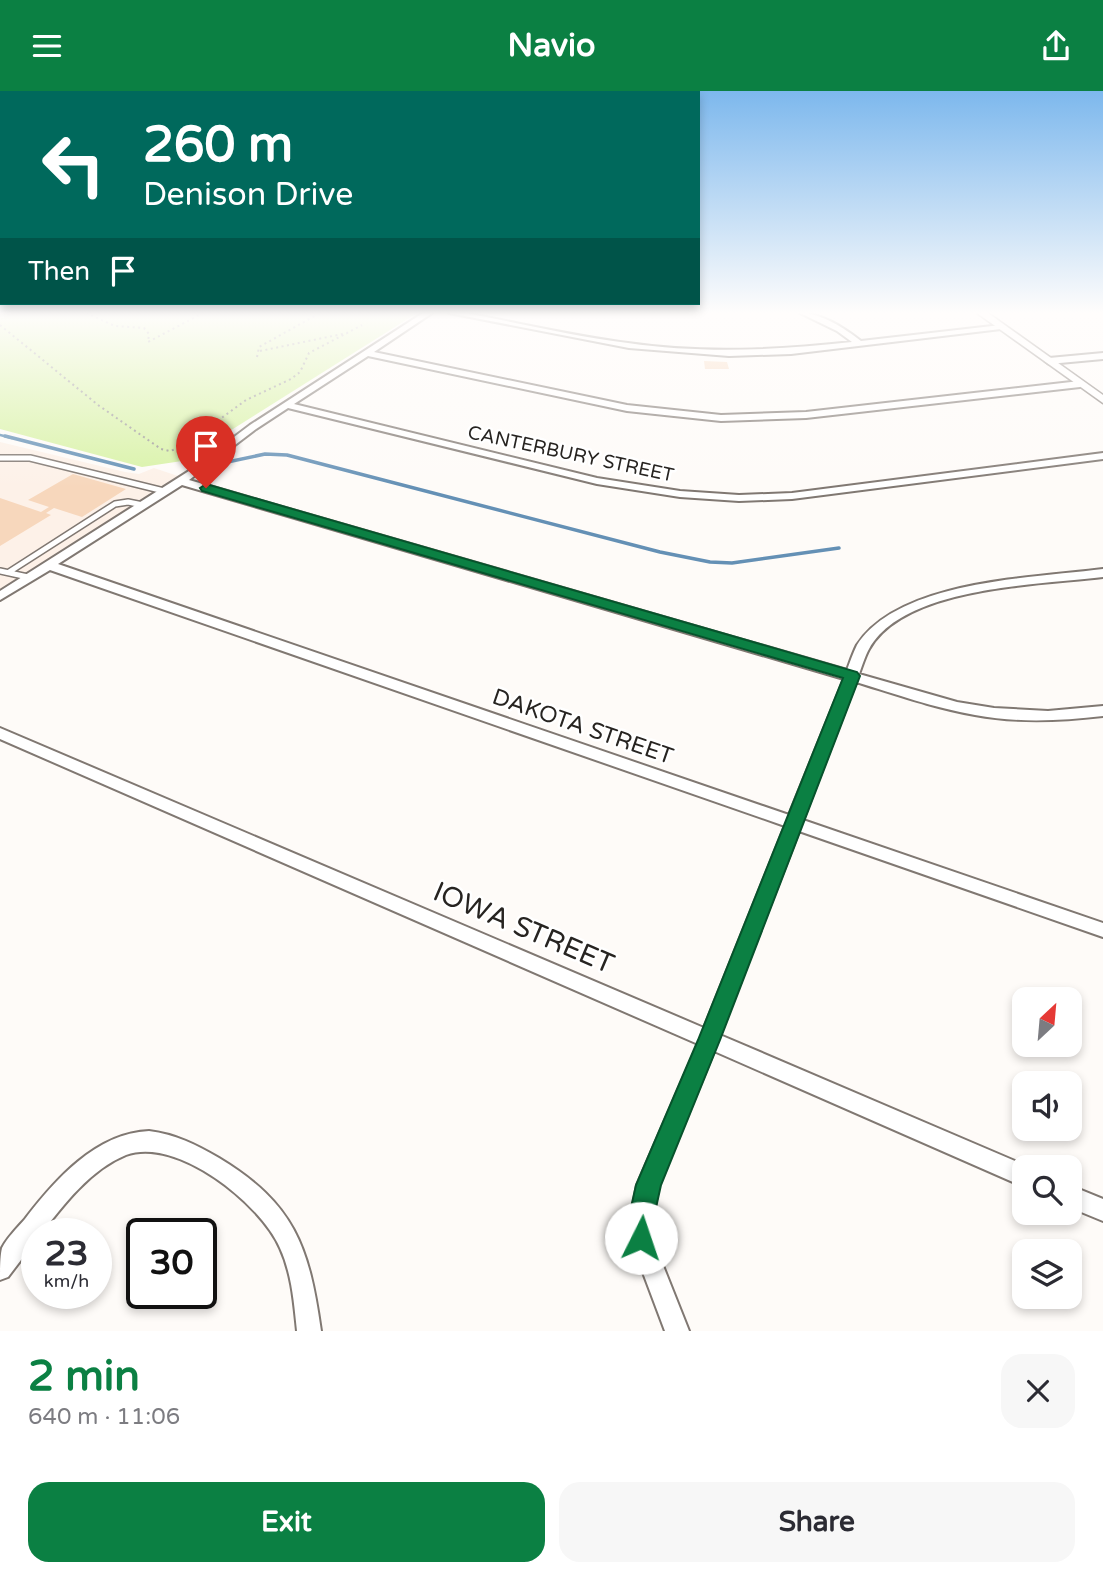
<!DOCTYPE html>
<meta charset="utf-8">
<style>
:root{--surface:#fff;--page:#f7f7f7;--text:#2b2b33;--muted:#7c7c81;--accent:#0b8043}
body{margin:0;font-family:"Varela Round",sans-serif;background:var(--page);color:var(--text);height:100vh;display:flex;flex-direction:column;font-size:26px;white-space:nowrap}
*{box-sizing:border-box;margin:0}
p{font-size:23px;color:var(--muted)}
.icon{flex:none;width:38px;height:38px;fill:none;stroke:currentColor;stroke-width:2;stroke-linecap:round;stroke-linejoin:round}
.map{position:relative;height:1240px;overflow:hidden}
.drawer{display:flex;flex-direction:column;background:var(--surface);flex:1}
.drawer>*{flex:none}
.hud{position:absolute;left:0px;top:0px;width:700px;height:214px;box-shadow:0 4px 10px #0003;background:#00695c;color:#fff;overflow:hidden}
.needle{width:46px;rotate:26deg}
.tools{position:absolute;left:1012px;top:896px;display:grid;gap:14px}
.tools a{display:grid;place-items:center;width:70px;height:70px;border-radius:14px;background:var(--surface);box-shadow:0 4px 10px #0003;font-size:35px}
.speed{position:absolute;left:21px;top:1127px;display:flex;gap:14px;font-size:35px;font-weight:700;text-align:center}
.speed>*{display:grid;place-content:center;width:91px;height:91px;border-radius:50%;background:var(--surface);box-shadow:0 4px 10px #0003;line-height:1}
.speed small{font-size:18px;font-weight:400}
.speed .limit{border:4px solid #111;border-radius:10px;background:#fff;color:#111}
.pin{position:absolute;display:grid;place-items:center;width:60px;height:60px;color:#fff;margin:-72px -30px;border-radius:50% 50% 50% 0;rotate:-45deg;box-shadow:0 0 7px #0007}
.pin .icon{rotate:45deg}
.me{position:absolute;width:77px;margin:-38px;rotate:4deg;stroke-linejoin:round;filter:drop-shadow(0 0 5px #0008)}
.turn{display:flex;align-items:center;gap:24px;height:147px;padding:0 28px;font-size:32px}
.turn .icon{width:91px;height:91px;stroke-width:2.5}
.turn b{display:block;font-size:49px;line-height:60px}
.then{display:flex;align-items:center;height:66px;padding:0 28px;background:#0003;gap:14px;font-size:26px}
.round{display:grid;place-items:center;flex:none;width:74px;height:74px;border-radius:21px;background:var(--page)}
.summary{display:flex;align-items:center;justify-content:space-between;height:119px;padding:0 28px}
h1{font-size:42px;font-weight:800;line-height:52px;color:var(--accent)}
.primary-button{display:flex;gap:14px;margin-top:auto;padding:14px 28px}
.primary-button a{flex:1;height:80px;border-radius:21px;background:var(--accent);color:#fff;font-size:28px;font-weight:800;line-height:80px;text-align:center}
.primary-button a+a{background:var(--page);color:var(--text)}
header{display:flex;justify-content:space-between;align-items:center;height:91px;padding:0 28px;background:var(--accent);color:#fff;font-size:32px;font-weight:800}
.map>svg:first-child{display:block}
.built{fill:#fdf1e8}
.green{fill:#d8f2a6}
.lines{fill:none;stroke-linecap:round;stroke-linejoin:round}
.stream-far1{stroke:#6490b5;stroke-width:2.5}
.stream{stroke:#6490b5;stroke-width:3.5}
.building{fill:#f7d7bc}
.service-casing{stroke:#807872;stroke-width:8}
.minor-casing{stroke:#807872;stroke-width:4}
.tertiary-casing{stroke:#807872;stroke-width:3}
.path{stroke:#9f9c99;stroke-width:2;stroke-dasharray:2 3.5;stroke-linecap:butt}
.service{stroke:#fff;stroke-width:5}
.minor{fill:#fff;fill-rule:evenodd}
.tertiary{fill:#fff;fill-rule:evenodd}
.route{fill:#0b8043;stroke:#07532c;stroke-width:2}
.labels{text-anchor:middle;stroke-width:5;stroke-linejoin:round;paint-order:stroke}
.far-street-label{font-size:19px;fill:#272421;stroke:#fff}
.street-label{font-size:23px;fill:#272421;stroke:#fff}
.near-street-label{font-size:28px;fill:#272421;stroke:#fff}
</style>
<header><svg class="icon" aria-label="menu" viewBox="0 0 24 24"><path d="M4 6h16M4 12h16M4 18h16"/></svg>Navio<svg class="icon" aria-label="share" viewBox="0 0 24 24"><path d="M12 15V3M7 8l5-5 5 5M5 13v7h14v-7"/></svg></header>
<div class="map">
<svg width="1103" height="1240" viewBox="0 0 1103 1240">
<rect width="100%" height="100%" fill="#fefbf8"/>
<path class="built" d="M0,351L125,381L139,383L154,377L178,385L0,499Z"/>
<path class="green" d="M0,222H417L182,370L142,376L0,338Z"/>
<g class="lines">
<path class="stream-far1" d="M0,344L12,347"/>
<path class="stream" d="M5,345L134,378
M218,373L265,363L287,364L660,461L710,471L732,472L839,457"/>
</g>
<path class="building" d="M704,270L727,271L729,278H705Z
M73,383L126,398L82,426L54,417L46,422L51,424L0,455V407L41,421L49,416L28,409Z"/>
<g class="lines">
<defs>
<path id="service" d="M0,367H30L164,400
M0,480L28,486
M9,481L115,413L128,411L143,414"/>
<path id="minor" d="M423,222H432L374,261L627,314L721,324L806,321L1080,290L1084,293L1080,296L806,327L721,330L627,320L368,265L294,313L597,387L680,400L739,404L792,402L1103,362V368L792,408L739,410L680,406L597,393L288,317L256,338L189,389L847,579C850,571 853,562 857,554C899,489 1033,487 1103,478V486C1039,494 904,495 869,558C865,565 862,575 859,583L957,611L994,617L1048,620L1103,615V625C1060,630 1017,632 975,624C935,617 895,603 856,591L803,729L1103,832V846L799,740L720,944L1029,1076H1024V1096L714,960L659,1094L652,1130V1147L689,1240H665L630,1147V1130L637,1094L698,953L0,648V637L704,937L785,735L50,479L0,509V500L189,380L250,334ZM182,394L844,588L789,724L58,473Z
M449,222H465C519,232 574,245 628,252C703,263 777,259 852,251L837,240L800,222C822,222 844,237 861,250L1001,234L1005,236L1001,238L791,263L729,265L629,257Z
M1103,262V268L1049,273L1045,270L1049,267Z
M149,1040C175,1043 197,1054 219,1067C295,1113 309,1156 321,1240H297C294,1212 292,1183 280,1157C261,1113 177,1045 126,1064C91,1078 63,1114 41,1143H37V1148L8,1186L0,1189C0,1180 0,1165 2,1157C7,1147 17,1137 25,1128C55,1089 96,1042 149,1040Z
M1069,1094L1103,1108V1130L1069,1116Z"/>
<path id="tertiary" d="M977,222H988L1103,304V312Z"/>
</defs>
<use href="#service" class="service-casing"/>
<use href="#minor" class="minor-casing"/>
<use href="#tertiary" class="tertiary-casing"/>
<path class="path" d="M86,222L115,235L144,237L149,243L148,251L203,222
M0,234L98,314L161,358L170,360L182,356L246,309L291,288L300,281L309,262L347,242
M260,260L347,242L362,234
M257,266L259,256L320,222"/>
<use href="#service" class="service"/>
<use href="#minor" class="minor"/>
<use href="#tertiary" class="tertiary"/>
</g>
<linearGradient id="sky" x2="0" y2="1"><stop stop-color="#7db8ed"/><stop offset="0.56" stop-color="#fffdfc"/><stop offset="1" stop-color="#fffdfc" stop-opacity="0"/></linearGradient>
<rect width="1103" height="396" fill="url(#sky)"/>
<path class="route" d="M206,393L857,581L860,585L720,949L661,1094L653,1130L654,1147L650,1156L641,1159L632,1156L629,1147L628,1130L636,1094L698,949L843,587L202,400L200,397Z"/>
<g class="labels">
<g class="far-street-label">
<text transform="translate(571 362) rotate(12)" y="7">CANTERBURY STREET</text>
</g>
<g class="street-label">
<text transform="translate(583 635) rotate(19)" y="8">DAKOTA STREET</text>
</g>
<g class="near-street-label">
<text transform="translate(524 836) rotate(23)" y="10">IOWA STREET</text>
</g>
</g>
</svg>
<div class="tools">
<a><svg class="needle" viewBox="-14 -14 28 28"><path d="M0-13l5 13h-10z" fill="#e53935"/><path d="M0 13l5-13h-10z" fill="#7c7c81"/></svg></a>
<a><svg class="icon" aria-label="sound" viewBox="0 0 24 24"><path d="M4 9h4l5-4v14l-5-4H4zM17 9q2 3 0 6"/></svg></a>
<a><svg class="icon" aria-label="search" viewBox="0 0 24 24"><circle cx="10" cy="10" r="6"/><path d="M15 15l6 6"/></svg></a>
<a><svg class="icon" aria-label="layers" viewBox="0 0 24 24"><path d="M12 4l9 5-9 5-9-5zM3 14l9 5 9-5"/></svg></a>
</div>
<div class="speed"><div>23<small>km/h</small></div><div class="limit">30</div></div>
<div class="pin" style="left:206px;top:397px;background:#d93025"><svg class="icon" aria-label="arrive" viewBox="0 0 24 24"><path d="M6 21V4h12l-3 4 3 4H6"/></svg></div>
<svg class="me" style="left:641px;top:1147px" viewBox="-20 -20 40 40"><circle r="19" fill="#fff"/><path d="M0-13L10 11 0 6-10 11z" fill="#0b8043"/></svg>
<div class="hud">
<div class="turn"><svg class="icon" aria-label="left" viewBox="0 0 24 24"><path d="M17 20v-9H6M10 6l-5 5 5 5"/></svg><div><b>260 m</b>Denison Drive</div></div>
<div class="then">Then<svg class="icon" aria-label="arrive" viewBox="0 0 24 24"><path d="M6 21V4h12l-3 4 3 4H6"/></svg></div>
</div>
</div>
<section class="drawer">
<div class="summary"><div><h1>2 min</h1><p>640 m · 11:06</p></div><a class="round"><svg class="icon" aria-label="close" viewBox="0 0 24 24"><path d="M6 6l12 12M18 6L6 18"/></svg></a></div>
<div class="primary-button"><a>Exit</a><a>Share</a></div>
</section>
